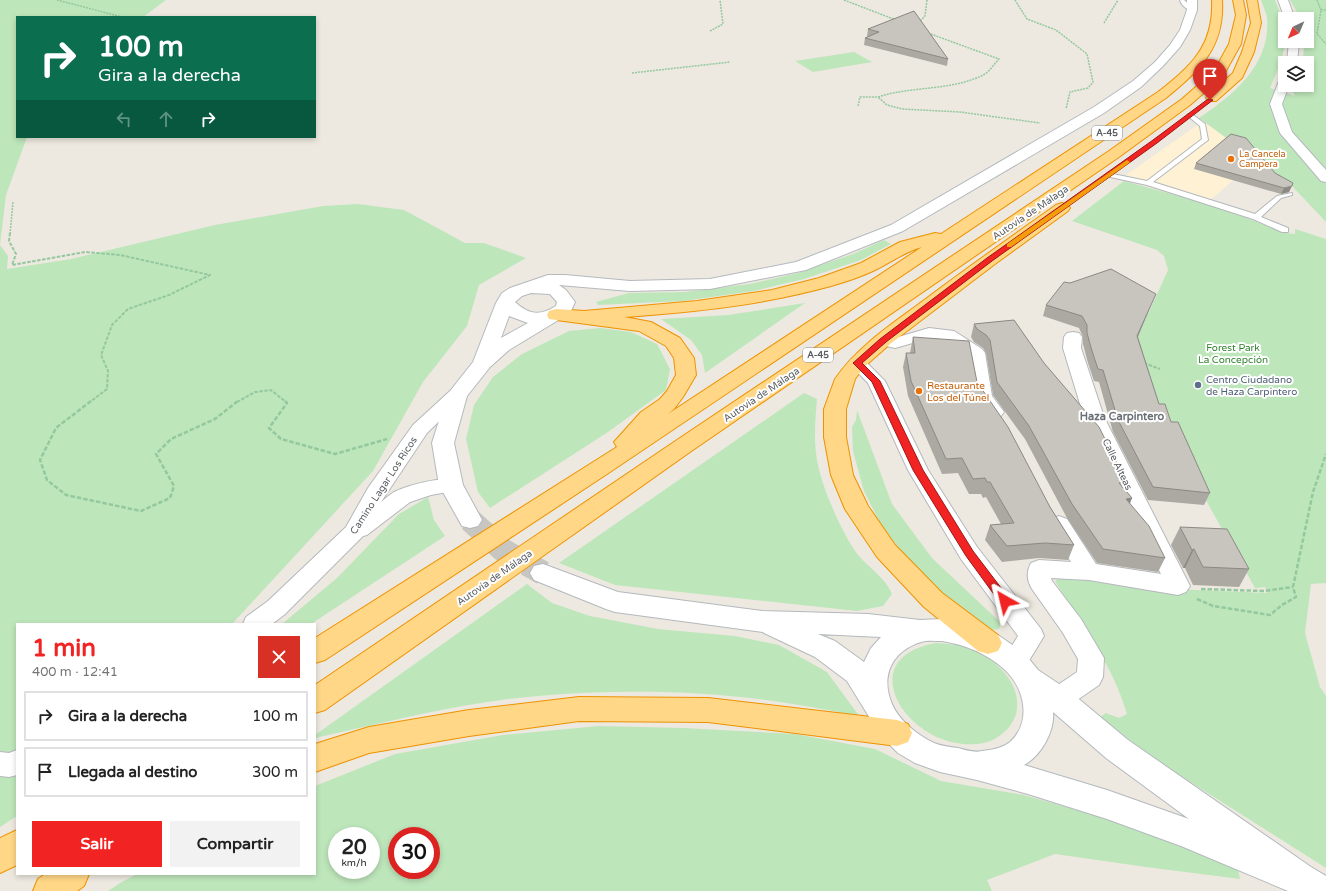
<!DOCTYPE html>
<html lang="es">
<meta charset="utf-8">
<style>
:root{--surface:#fff;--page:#f2f2f2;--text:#222;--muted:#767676;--line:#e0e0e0;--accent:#f12423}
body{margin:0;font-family:"Varela Round",sans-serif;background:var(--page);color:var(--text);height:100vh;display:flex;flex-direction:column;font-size:15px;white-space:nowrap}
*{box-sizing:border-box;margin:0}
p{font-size:13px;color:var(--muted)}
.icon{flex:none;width:22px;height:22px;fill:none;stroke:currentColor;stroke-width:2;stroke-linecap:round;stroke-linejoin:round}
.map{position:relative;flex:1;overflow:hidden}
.side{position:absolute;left:16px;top:623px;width:300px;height:252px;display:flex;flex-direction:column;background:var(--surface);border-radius:0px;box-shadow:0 2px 6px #0003}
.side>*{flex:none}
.guide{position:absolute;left:16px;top:16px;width:300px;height:122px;border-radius:0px;box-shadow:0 2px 6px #0003;background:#0b6e4f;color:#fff;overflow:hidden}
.needle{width:26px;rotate:224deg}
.fabs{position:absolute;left:1278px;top:12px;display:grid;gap:8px}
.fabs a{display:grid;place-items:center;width:36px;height:36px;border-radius:0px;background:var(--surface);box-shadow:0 2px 6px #0003;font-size:20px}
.speed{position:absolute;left:328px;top:827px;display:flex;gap:8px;font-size:20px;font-weight:700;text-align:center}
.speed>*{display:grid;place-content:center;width:52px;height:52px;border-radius:50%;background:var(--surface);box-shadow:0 2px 6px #0003;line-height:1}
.speed small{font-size:10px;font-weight:400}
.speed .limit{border:6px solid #d22;background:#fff;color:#111}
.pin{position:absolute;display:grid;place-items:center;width:34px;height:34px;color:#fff;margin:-41px -17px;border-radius:50% 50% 50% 0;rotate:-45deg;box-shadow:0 0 4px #0007}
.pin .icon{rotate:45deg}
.me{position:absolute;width:44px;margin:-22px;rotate:323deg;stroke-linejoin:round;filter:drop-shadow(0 0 3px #0008)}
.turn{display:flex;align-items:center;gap:14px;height:84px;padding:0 16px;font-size:18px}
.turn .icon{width:52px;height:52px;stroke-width:2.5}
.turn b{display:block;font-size:28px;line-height:34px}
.lanes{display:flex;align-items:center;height:38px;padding:0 16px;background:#0003;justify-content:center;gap:20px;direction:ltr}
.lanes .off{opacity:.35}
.round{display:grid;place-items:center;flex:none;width:42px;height:42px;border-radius:0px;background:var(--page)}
.headline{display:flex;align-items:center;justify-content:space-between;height:68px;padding:0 16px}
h1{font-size:24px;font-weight:700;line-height:30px;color:var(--accent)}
.cta{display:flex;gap:8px;margin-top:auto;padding:8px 16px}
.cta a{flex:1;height:46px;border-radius:0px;background:var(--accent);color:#fff;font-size:16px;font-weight:700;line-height:46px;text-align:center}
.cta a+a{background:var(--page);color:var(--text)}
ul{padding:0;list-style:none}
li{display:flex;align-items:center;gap:12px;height:50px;margin:0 8px 6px;padding:0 8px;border:2px solid var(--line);border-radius:0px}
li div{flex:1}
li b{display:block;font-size:15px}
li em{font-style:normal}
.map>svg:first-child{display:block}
.commercial{fill:#fff2d4}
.green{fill:#bee6bb;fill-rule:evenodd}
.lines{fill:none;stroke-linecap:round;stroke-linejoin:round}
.secondary-tunnel{stroke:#c8c6c0;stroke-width:24;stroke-dasharray:24 12;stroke-linecap:butt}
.lane-casing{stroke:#b4b8bc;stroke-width:2}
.street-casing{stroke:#b4b8bc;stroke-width:2}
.secondary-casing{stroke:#b4b9be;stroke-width:2}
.highway-casing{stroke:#ee9200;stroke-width:2}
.path-far2{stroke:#94c89f;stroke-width:1.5;stroke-dasharray:2 1;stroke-linecap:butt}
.path-far1{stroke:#94c89f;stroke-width:2;stroke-dasharray:3.5 1.5;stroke-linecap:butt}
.path{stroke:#94c89f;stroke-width:2.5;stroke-dasharray:4.5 2;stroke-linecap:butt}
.lane{fill:#fff;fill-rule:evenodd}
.street{fill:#fff;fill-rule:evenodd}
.secondary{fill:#fff;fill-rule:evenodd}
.highway{fill:#ffd786;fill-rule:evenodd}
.wall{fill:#aca9a3}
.shaded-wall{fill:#8c8985}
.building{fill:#c8c4be;stroke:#8c8985}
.route{fill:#f12423;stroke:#9d1717}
.slow{fill:#f59e0b}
.food-dot{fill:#e8710a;stroke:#fff;stroke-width:1.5}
.service-dot{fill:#5c6f8a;stroke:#fff;stroke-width:1.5}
.labels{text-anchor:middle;stroke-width:4;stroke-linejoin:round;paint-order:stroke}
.shield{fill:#fff;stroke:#8b8e91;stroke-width:1}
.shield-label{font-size:9px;font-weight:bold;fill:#595e62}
.far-food-label{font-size:9px;fill:#c56008;stroke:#fff;text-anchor:start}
.street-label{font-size:10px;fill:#595e62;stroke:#fff}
.park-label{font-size:10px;fill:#32832f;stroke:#fff}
.service-label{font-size:10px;fill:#4e5e75;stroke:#fff;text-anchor:start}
.food-label{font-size:10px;fill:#c56008;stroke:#fff;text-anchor:start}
.neighbourhood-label{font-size:11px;font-weight:bold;fill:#6a7075;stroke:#fff}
</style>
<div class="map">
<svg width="1326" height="891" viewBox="0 0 1326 891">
<rect width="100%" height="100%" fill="#ede9e0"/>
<path class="commercial" d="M1203,121L1257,160L1209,201L1126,175Z"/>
<path class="green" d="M0,0H166L143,17H17V137H27L6,195L0,245L8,256L7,269L71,259L215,225L323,206L358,204L404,210L465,243H484L526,258L479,285L467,326L423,382L373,471L232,624H17V753L0,755Z
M1261,0H1275C1291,37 1286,52 1270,88L1295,96L1292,90L1294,85H1307V63H1303L1304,41H1307V19H1301L1290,0H1326V222L1292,186L1255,162L1229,140L1199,118C1234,95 1271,64 1267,18C1266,12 1263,6 1261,0Z
M854,52L872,62L813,72L795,61Z
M1124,181L1215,206L1286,233L1295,234V229L1326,239V583L1311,584L1305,633L1320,687L1326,696V868L1154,759L1100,717L1106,713L1119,718L1127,714C1113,665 1081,624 1055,581L1066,573L1173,589L1267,593L1265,587L1255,588L1189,470L1138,364L1136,326L1149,312L1168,270L1164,256L1157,250L1072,221Z
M884,240L891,244L861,260L804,279L754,291L683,301L598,305L596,302L629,293L685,292L750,284L798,273L853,254Z
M805,303L705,373L702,355L691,340L661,319L728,315Z
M600,328L631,332L657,344L670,369L666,390L608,432L490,508L478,492L466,439L474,405L493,377L522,354L569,331Z
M804,393L817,399C815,422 813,447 819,469C824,492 844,537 858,555C870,569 885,577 892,594L883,606L857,611L615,585L559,563Z
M857,410L892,504L932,558L1001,623L999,629L993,630L965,616L910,562L881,525L864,491L853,451L852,427L856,420Z
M428,497L434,520L445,536L311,624H282L337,578L399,514Z
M527,584L552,603L590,616L658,629L735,636L779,645L827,672L860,717C753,692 647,687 538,696C463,702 389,722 315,738V735Z
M936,643C947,644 958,644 969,648C992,657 1020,680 1017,708C1016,721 1008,730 998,737C987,744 975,745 963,744C902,739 854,657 936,643Z
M599,726L683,728L795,734L875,749L941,781L1024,795L1136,827L1238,870L1240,879L1146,867L1055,854L987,880L992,891H108L120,883L137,874H315V786L395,754L503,735ZM337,836H371V870H337ZM397,836H431V870H397Z
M17,773V816L0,827V774Z"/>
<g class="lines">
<path class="secondary-tunnel" d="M470,520L504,551L543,573"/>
<defs>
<path id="lane" d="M1180,0H1184L1194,9V11C1188,11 1181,5 1180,0Z
M1188,114H1192L1205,124L1208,140L1153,182L1255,214L1277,196L1292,193V195L1281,198L1261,217L1288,228V232H1282L1253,219L1147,185L1106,176L1105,175L1108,173L1147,181L1202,139L1200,126L1188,116Z"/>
<path id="street" d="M1278,0H1288L1295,19H1285Z
M1289,41H1299L1297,63H1287Z
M1285,78V85H1289L1282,104L1292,132L1326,170V182L1321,181L1280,133L1270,104L1279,81Z
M929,328L954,331L982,349L985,353L992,396L1004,412L1001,416L994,418L987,416L974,396L967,355L943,340L930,338L895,348L877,344L874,340L877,336L883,335L895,338Z
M1073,332L1079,333L1082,337L1081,348L1104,417L1190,586L1186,592L1178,595L1089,580L1051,578L1052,581L1081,619L1104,658L1103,677L1099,685L1067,707L1058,710L1049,707L1045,699L1049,691L1077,672L1078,659L1063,633L1032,589C1027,581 1026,572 1031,563L1039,560L1071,562L1048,524L1051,519L1059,516L1067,519L1096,564L1161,574L1084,417L1063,348L1064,337L1067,333Z
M857,358L863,359L885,381L928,470L977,547L1041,629L1044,636L1024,669L1015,672L1006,669L1002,662L1018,636L961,559L908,470L868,383L848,363L851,359Z
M457,389L464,391L466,395L427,433L381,502C385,499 389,495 394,492C408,485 443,476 458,480L461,485L458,490L431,495L410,502L367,535L363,536L284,615L272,624H243L246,617L268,601L346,527L368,488L413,425L450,391Z
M17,750V775L9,777L0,776V752L9,753Z"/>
<path id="secondary" d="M1187,0H1197V10L1190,30L1180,47L1163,66L1141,87L1104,113L903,231L806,270L710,289L630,291L559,285L566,290L575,302L570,313L509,350L490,367L467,396L454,443L463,485L482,520L478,526L470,528L462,526L439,485L432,443L447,395L473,362L496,303L502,293L510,288L548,275H565L630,281L710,279L796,262L891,225L1094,107L1133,81L1155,62L1170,45L1180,30L1187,10ZM531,293L550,294L557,302L556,306C540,316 529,315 515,302L522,296ZM509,316L528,323L501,338Z
M543,564L618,592L762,611L868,614L920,620L942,619L965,623L998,635L1025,654L1038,670L1068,690L1128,740L1311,867L1326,876V891H1288L1181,846L1107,819L1028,794L977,780L940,772L915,763L898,753L881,736L847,681L815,657L764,633L763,632L615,612L606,609L534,580L530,573L534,566ZM818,634L881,637L871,648L864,662L835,641ZM942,641C966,645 986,653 1004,669C1025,688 1032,722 1010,742C1003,748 991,750 982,751C974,753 966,750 958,748C950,747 941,746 934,743C919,736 899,721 892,704C880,676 892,651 921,642C927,640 935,641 942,641ZM1053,712L1106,758L1189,819L1107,790L1024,765C1041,756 1055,731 1053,712Z"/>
<path id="highway" d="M1212,0H1222C1225,47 1200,70 1166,98L607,474L325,660L315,663V638L617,447L614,442L641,412L660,399L667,391L676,375L674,358L666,346L639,331L549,319L547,315L549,311L556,309L584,311L697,301L772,290L819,278L861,263L900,242L935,233L941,234L1158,92C1191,66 1214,46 1212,0ZM922,247L668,414L674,409L683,397L696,375L694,358L680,338L651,322L624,317C694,312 763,305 831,286C845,282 860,277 873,271C890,263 904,252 922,247Z
M1233,0H1243L1246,15L1241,44L1223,76L1190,105L1119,157L690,452L325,710L315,713V685L674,442L1109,151L1182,99L1214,71L1229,44L1236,15Z
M1247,0H1257L1261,23L1254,52L1242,78L1216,101H1208L1206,98L1208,95L1233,73L1242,52L1251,23Z
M1062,203L1068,205L1070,208L1068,211L995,264L890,344L864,367L855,379L846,409V437L853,475L868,506L895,545L942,593L998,635L1002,643L998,651L988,654L978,651L924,607L877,557L845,509L831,475L824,437V409L835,379C858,346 892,324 923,301C967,268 1012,236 1056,205Z
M579,697L708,698L897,720L908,724L912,733L908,742L897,746L708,722L579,721L469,736L369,753L315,772V744L369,727L469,710Z
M17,830V865L0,873V838Z
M45,874H89L84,886L77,891H33L38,879Z"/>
</defs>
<use href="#lane" class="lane-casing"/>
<use href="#street" class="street-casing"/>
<use href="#secondary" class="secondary-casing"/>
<use href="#highway" class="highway-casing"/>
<path class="path-far2" d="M57,0L122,17
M844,0L896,20
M1015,0L1027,19L1056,30L1087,54L1093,82L1088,88L1070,92L1066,109
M1317,0L1321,10
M1326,10H1321L1317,34L1326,44
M918,23L925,16L927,0
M1104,23L1118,0
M710,31L723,24L720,0
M928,33L999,59C994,64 988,74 981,76C949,91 911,86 878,97L887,105L902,109L960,112L1040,123
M632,73L730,62
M858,106L860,97H878
M10,234L13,202"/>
<path class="path-far1" d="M10,233L9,241L16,254L12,265L85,252L120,255L210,275L169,295L128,309L112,325L101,355L108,371L107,389L90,402
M1144,363L1160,369
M237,402L255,392L271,390L286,402"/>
<path class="path" d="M91,401L56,428L40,460L47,480L66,495L141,511L170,498L174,486L156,454L171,439L215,419L238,401
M285,401L287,403L269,428L281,439L335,454L387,439
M1201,589L1264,591L1293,587
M1197,599L1213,606L1270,615L1282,605L1296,597L1293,587L1313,492L1326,454"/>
<use href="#lane" class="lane"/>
<use href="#street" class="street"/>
<use href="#secondary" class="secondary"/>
<use href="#highway" class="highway"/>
</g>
<path class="wall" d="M914,11L948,59L947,66L864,45L865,38L868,37L867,36L868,29Z
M1231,134L1289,192L1281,194L1194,169L1196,163Z
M1046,305H1151L1138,337L1159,404L1171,422L1210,493L1204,505L1148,500L1113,432L1099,382L1094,381L1088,363L1083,344V337L1079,328L1043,316Z
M1014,320L1127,483L1125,489L1132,498L1130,503L1165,558L1158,572L1097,563L1067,518L1025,439L993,395L986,353L983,348L974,342L971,337L974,324Z
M913,337L977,382L1050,507L1074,545L1068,560L1039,558L1002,562L985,540L990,525L1001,524L986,497L983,498L981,494H969L958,473L942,474L908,396L903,367L906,353H910Z
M1180,527L1249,569L1239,587L1193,585L1185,568H1183L1171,545Z"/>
<path class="shaded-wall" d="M1292,186L1289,192L1281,194L1284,188Z
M1156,294L1151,305L1133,347L1137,336Z
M1132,498L1126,512V499Z
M1194,549L1185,568H1183L1192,550Z"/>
<path class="building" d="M914,11L948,59L865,38L879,32L868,29Z
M1231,134L1246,138L1275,173L1293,183L1292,186L1284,188L1196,163Z
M1111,269L1156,294L1137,336L1159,404H1165L1171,422H1178L1210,493L1153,487L1118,420L1103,370L1098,369L1092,351L1087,333V325L1082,316L1046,305L1064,282L1070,283Z
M1014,320L1044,363L1099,427L1127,483H1119L1132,498L1126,499L1149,526L1165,558L1103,549L1072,504L1029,426L997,382L990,340L986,335L977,329L974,324Z
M913,337L969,341L977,382L1008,427L1050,507L1074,545L1045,543L1007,546L990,525L1014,523L990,482H987L985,478L973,479L962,458L946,459L911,381L906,353H915Z
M1180,527L1227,529L1249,569L1203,567L1194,549L1192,550Z"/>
<path class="route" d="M1208,99L1213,100L1157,143L992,261L886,342L862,363L880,381L923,470L973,551L1011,601L1009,604L1005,605L1001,604L966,556L913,470L872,382L853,363L880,339L987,258L1153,140Z"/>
<path class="slow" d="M1127,160L1130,162L1129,163L1011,247H1007V244Z"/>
<g class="food-dot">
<circle cx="1231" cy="159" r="4"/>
<circle cx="919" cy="391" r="4"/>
</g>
<circle class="service-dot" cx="1198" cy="385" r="4"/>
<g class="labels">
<g class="shield">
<rect x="1092" y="126" width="30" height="14" rx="3"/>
<rect x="803" y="348" width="30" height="14" rx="3"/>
</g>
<g class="shield-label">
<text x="1107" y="136">A-45</text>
<text x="818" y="358">A-45</text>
</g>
<g class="far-food-label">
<text x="1239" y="157">La Cancela<tspan x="1239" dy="10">Campera</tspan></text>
</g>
<g class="street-label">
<text transform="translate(1030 212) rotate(-34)" y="4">Autovía de Málaga</text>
<text transform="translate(761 394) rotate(-34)" y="4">Autovía de Málaga</text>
<text transform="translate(1118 464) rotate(64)" y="4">Calle Alteas</text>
<text transform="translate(383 485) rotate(-57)" y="4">Camino Lagar Los Ricos</text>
<text transform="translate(494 577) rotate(-35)" y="4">Autovía de Málaga</text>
</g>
<g class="park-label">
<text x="1233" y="351">Forest Park<tspan x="1233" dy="12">La Concepción</tspan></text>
</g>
<g class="service-label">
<text x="1206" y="383">Centro Ciudadano<tspan x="1206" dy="12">de Haza Carpintero</tspan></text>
</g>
<g class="food-label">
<text x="927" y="389">Restaurante<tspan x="927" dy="12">Los del Túnel</tspan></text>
</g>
<g class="neighbourhood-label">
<text x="1122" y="420">Haza Carpintero</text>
</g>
</g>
</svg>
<div class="fabs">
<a><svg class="needle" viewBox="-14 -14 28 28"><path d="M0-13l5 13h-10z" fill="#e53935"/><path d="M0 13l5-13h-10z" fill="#767676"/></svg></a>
<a><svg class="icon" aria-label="layers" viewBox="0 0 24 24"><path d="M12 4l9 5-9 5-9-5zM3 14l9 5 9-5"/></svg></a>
</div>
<div class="speed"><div>20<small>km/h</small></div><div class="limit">30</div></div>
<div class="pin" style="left:1210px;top:100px;background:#d93025"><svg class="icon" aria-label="arrive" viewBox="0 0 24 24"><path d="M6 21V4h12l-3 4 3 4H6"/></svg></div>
<svg class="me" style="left:1005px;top:601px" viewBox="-20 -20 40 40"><path d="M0-17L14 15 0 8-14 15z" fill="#f12423" stroke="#fff" stroke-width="4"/></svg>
<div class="guide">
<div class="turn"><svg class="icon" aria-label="right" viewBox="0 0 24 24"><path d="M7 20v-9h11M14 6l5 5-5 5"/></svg><div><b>100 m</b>Gira a la derecha</div></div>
<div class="lanes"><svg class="icon off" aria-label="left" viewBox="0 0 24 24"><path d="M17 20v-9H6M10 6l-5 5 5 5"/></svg><svg class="icon off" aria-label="ahead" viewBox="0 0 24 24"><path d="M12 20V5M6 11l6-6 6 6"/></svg><svg class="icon" aria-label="right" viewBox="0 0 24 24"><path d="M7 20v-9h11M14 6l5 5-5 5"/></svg></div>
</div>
<section class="side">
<div class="headline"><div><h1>1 min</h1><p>400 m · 12:41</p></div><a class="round" style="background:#d93025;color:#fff"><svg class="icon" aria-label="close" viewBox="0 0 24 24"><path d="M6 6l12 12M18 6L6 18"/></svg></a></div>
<ul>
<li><svg class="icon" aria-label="right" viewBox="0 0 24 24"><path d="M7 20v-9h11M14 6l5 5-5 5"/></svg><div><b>Gira a la derecha</b></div><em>100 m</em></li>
<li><svg class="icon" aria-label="arrive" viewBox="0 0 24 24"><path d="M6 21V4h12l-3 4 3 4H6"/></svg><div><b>Llegada al destino</b></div><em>300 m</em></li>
</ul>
<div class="cta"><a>Salir</a><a>Compartir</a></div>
</section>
</div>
